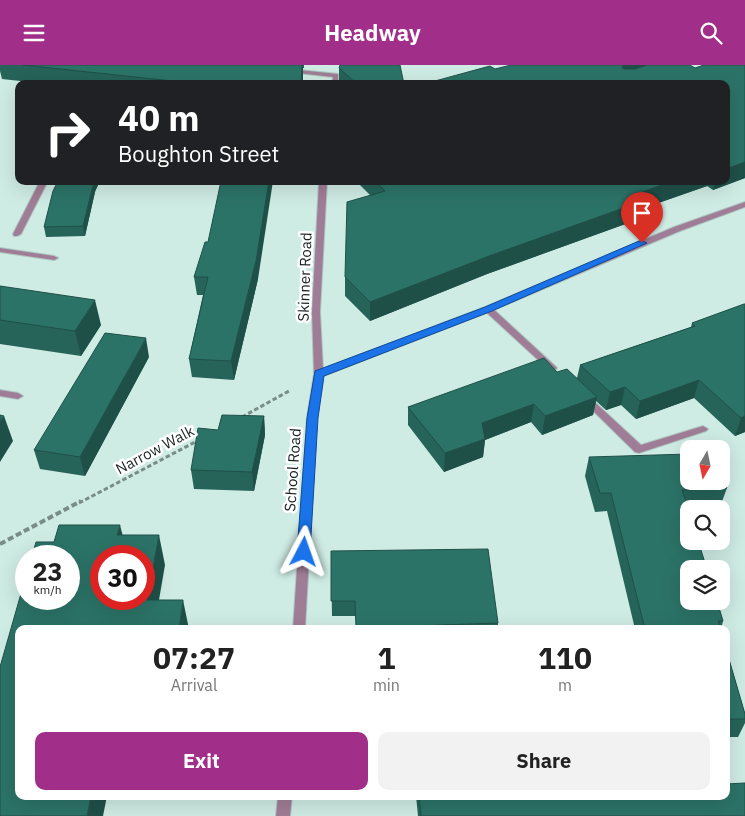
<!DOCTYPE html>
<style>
:root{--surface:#fff;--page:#f2f2f2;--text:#222;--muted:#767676;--accent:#a12e89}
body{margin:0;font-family:"IBM Plex Sans",sans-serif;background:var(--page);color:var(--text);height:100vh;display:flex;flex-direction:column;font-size:19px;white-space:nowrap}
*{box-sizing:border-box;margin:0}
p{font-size:16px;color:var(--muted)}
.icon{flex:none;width:28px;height:28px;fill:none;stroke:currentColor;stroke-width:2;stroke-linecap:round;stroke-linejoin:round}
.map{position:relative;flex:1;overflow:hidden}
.details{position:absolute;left:15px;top:560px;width:715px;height:175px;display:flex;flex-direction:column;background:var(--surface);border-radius:10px;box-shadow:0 5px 20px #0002}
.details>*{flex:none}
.hud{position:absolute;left:15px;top:15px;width:715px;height:105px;border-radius:10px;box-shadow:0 5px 20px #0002;background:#202124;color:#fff;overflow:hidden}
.needle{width:32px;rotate:189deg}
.fabs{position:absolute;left:680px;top:375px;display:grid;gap:10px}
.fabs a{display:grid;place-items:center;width:50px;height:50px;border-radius:10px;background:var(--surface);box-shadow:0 5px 20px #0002;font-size:25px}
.speed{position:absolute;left:15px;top:480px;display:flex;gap:10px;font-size:25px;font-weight:700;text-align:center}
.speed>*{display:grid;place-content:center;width:65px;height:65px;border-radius:50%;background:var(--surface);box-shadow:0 5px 20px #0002;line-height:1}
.speed small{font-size:12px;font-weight:400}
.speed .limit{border:8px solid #d22;background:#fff;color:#111}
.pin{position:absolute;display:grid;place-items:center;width:42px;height:42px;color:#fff;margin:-51px -21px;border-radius:50% 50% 50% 0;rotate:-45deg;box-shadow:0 0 5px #0007}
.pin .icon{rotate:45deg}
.me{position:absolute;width:55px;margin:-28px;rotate:4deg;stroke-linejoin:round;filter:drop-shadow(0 0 4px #0008)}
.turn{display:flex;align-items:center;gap:18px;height:105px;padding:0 20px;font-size:22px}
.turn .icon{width:65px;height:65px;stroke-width:2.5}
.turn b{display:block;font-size:35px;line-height:42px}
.eta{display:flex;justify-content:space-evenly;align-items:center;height:85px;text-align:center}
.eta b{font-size:30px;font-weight:700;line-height:35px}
.cta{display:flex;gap:10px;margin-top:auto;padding:10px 20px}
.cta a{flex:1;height:58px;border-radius:10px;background:var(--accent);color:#fff;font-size:20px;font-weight:700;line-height:58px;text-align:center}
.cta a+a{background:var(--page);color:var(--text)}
header{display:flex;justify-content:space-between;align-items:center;height:65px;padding:0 20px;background:var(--accent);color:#fff;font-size:22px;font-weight:700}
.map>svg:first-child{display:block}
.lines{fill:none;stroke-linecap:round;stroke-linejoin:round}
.service-casing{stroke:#adc7c1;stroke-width:2}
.minor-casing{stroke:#adc7c1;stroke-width:2}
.path-far1{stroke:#798d88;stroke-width:3;stroke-dasharray:4.5 2.5;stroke-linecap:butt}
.path{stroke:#798d88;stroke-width:4;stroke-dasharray:6 3;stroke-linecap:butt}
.service{fill:#a07d96;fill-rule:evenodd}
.minor{fill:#a07d96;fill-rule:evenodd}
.wall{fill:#266359}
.shaded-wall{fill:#1f5048}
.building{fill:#2c7367;stroke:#1f5048;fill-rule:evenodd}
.route{fill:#1a73e8;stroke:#114b97}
.labels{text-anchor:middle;stroke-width:5;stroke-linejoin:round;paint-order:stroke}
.street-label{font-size:15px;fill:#17211f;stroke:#fff}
</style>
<header><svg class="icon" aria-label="menu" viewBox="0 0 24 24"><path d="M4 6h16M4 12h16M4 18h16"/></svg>Headway<svg class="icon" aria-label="search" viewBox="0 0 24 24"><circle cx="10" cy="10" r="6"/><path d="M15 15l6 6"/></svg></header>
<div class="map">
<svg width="745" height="751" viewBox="0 0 745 751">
<rect width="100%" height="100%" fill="#ceebe4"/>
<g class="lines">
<defs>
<path id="service" d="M40,116H48L21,169L17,171H14L13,169Z
M0,183L54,191L58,193L54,195L0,187Z
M488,241L491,242L555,301L557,303L555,305H549L485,246L484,244Z
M585,330L588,331L641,380L703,361L708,364L706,366L639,388L635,387L582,335L580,333L582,331Z"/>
<path id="minor" d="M290,4L338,9V19H332L333,12L288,7V5Z
M319,116H327L320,247L323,304L485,242L674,162L745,137V142L680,166L491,246L323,311L317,353L305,564H293L307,353L314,309L312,247Z
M0,325L18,328L23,331L18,334L0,331Z
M278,731H292L290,751H276Z"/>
</defs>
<use href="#service" class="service-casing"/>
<use href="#minor" class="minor-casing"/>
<path class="path-far1" d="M242,352L289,326
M79,438L199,375"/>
<path class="path" d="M0,479L81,436"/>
<use href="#service" class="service"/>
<use href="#minor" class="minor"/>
</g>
<path class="wall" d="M0,0H304V3H303V19H48L2,14L0,6Z
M745,0V113L713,125L707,121L644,143L642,153L487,209L370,256L345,231V212L370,130L356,116H726V19L495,4L695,3Z
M339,3L404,19H339Z
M95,127L85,171L46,172L44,162Z
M208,177L258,214L234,315L192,312L189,294L203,230H197L194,212Z
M0,221L101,260L81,291L0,279Z
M745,239V367L735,371L694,333L636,354L621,340L606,345L596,336L593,350L542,370L531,357L485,375L483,392L444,407L408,360V342L557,307L577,313L580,300L691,262L692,258Z
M149,292L85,411L40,404L34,385Z
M264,351L265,370L254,426L194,424L191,405L218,365Z
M589,392L727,423L720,442L688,443L723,556L721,564H635L607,446L595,447L585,411Z
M331,486L498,558V564H356V551H332Z
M726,584L745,649V658L738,672H726Z
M416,731H726L745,751H418Z"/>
<path class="shaded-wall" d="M302,0H303V19H301Z
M623,0H663L620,17L622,3Z
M745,97V113L713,125L715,116H726V104Z
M94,116H100L95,127L85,171L83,161Z
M269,116H273L258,214L234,315L231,296Z
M673,116H708L707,121L644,143L642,153L487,209L370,256V237L637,129Z
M95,235L101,260L81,291L75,266Z
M146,273L149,292L85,411L80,392Z
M699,315L694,333L636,354L640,336Z
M625,322L621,340L606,345L610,327Z
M597,332L593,350L542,370L545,351Z
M534,339L531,357L485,375L483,392L444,407L445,388L482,358Z
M4,351L13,376L0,397V357Z
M264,351L265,370L254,426L252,407Z
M745,351V367L735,371L741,353Z
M120,460L128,491L117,470Z
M159,470L165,500L154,564L147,535Z
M183,535L189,564H179Z
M91,731H107L103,751H87Z"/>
<path class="building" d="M23,0H302L301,19H200Z
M340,0H400L404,19H357L339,3Z
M511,0H625H623L622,3L624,4H635L647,0H690L695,3L704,0H745V97L726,104V19H424L490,1L495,4Z
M58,116H94L83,161L44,162L53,126Z
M221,116H269L256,196L231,296L189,294L208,212H194L205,177H208Z
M375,116H673L637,129L646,135L489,191L370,237L345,212L347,137L385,126Z
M0,221L95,235L75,266L0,255Z
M744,239H745V351L741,353L699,315L640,336L625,322L610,327L580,300L695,261L692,258Z
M105,268L146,273L80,392L34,385Z
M544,293L557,307L567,304L597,332L545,351L534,339L482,358L485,374L445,388L408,342Z
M0,350L4,351L0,357Z
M222,350L264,351L252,407L191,405L198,363L218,365Z
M689,389V416H721V409L727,423L682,425L689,445V476H698L707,504H689V536H717L723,556H718L721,564H645L611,428H600L589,392Z
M59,460H120L117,470H159L147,535H183L179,564H19V731H91L87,751H0V602L26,511V534H69V491H32L36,477H54ZM101,491H144V534H101Z
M488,484L498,558L356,563L355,536H331V486Z
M726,584L745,649V654H726Z
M745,718V751H421L419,731H726V719Z"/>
<path class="route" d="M639,176H642L647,178L492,246L324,311L318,353L310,487L308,490H299L297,487L307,353L315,306L485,242Z"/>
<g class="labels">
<g class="street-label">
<text transform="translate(305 212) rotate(-88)" y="5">Skinner Road</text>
<text transform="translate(155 385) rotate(-28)" y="5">Narrow Walk</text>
<text transform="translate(293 405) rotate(-86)" y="5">School Road</text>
</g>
</g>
</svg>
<div class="fabs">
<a><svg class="needle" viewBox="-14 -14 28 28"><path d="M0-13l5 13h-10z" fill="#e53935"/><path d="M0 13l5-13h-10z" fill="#767676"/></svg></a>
<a><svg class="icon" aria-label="search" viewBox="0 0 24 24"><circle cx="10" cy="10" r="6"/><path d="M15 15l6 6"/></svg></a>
<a><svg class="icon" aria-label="layers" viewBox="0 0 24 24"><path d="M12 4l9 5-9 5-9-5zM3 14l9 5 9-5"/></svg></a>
</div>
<div class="speed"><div>23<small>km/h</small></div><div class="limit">30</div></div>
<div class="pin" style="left:642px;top:178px;background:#d93025"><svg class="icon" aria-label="arrive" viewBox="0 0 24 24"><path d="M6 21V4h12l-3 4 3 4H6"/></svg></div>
<svg class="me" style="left:304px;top:487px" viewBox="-20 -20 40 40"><path d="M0-17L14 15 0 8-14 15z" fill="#1a73e8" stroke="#fff" stroke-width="4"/></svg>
<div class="hud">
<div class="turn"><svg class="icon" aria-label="right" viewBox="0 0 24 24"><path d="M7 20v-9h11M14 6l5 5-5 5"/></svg><div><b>40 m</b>Boughton Street</div></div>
</div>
<section class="details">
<div class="eta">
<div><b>07:27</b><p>Arrival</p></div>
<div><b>1</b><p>min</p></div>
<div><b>110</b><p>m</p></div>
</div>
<div class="cta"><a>Exit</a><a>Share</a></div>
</section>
</div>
